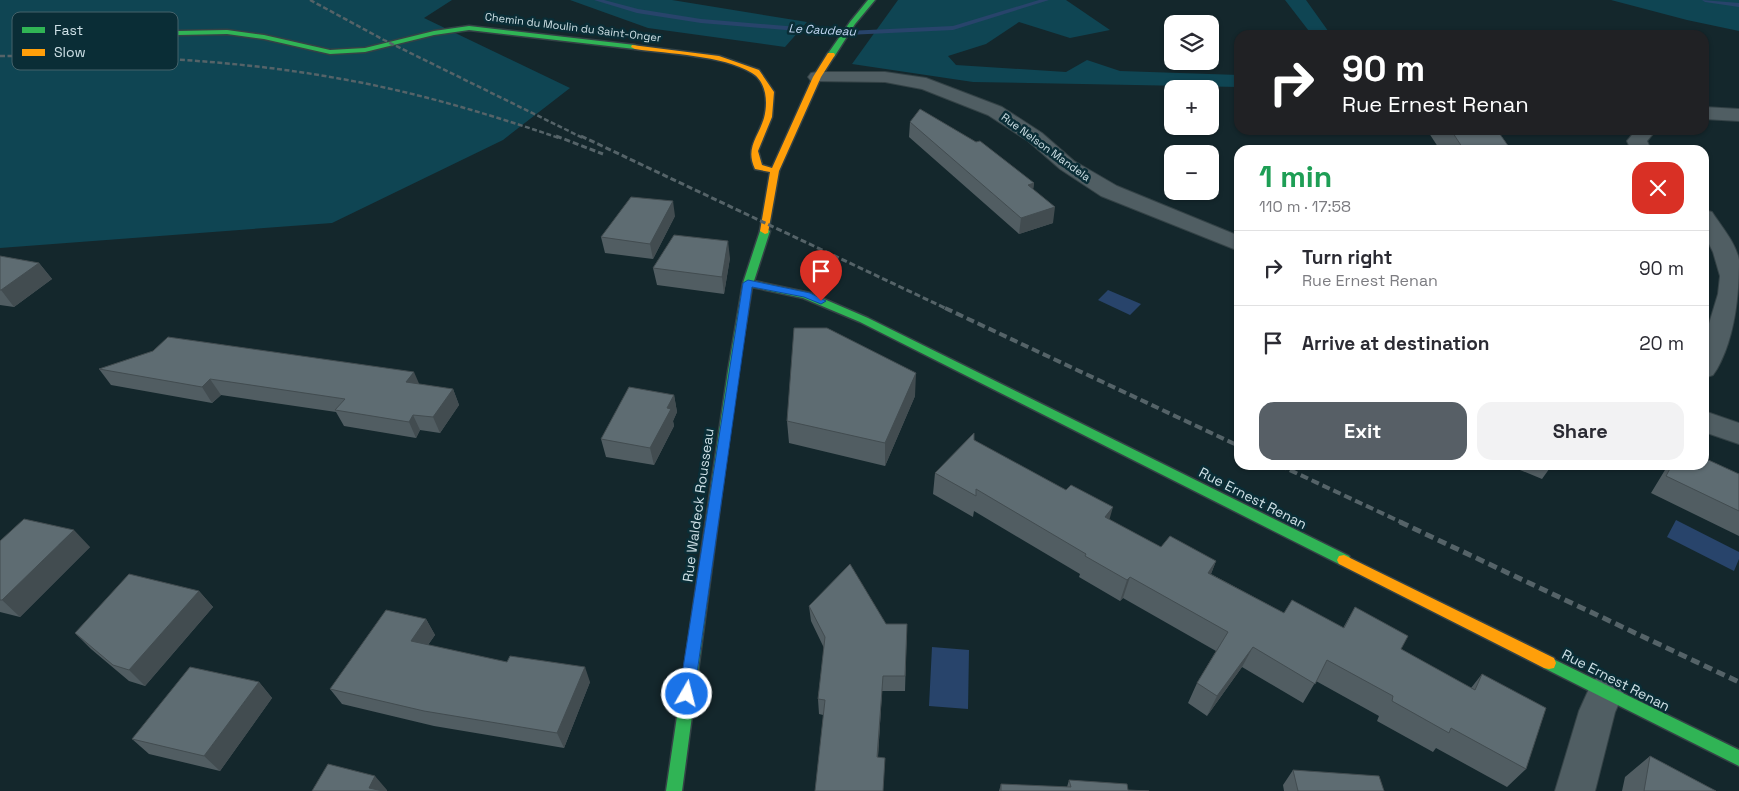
<!DOCTYPE html>
<meta charset="utf-8">
<style>
:root{--surface:#fff;--page:#f2f2f3;--text:#2b2b33;--muted:#7c7c81;--line:#e1e1e2;--accent:#575f66}
body{margin:0;font-family:"Space Grotesk",sans-serif;background:var(--page);color:var(--text);height:100vh;display:flex;flex-direction:column;font-size:19px;white-space:nowrap}
*{box-sizing:border-box;margin:0}
p{font-size:16px;color:var(--muted)}
.icon{flex:none;width:28px;height:28px;fill:none;stroke:currentColor;stroke-width:2;stroke-linecap:round;stroke-linejoin:round}
.map{position:relative;flex:1;overflow:hidden}
.sheet{position:absolute;left:1234px;top:145px;width:475px;height:325px;display:flex;flex-direction:column;background:var(--surface);border-radius:15px;box-shadow:0 1px 4px #0004}
.sheet>*{flex:none}
.hud{position:absolute;left:1234px;top:30px;width:475px;height:105px;border-radius:15px;box-shadow:0 1px 4px #0004;background:#202124;color:#fff;overflow:hidden}
.controls{position:absolute;left:1164px;top:15px;display:grid;gap:10px}
.controls a{display:grid;place-items:center;width:55px;height:55px;border-radius:10px;background:var(--surface);box-shadow:0 1px 4px #0004;font-size:25px}
.pin{position:absolute;display:grid;place-items:center;width:42px;height:42px;color:#fff;margin:-51px -21px;border-radius:50% 50% 50% 0;rotate:-45deg;box-shadow:0 0 5px #0007}
.pin .icon{rotate:45deg}
.me{position:absolute;width:55px;margin:-28px;rotate:8deg;stroke-linejoin:round;filter:drop-shadow(0 0 4px #0008)}
.turn{display:flex;align-items:center;gap:18px;height:105px;padding:0 25px;font-size:22px}
.turn .icon{width:65px;height:65px;stroke-width:2.5}
.turn b{display:block;font-size:35px;line-height:42px}
.round{display:grid;place-items:center;flex:none;width:52px;height:52px;border-radius:15px;background:var(--page)}
.overview{display:flex;align-items:center;justify-content:space-between;height:85px;padding:0 25px}
h1{font-size:30px;font-weight:800;line-height:38px;color:#1e9e55}
.button{display:flex;gap:10px;margin-top:auto;padding:10px 25px}
.button a{flex:1;height:58px;border-radius:15px;background:var(--accent);color:#fff;font-size:20px;font-weight:800;line-height:58px;text-align:center}
.button a+a{background:var(--page);color:var(--text)}
ul{padding:0;list-style:none}
li{display:flex;align-items:center;gap:15px;height:75px;padding:0 25px;border-top:1px solid var(--line)}
li div{flex:1}
li b{display:block;font-size:19px}
li em{font-style:normal}
.map>svg:first-child{display:block}
.green{fill:#0f4553}
.water{fill:#28446b}
.lines{fill:none;stroke-linecap:round;stroke-linejoin:round}
.stream{fill:#28446b;fill-rule:evenodd}
.street-casing{stroke:#344246;stroke-width:2}
.fast-casing{stroke:#344246;stroke-width:3}
.slow-casing{stroke:#344246;stroke-width:3}
.street{fill:#505e63;fill-rule:evenodd}
.fast{fill:#30b455;fill-rule:evenodd}
.slow{fill:#ff9f0a;fill-rule:evenodd}
.rail-far3{stroke:#556368;stroke-width:2.5;stroke-dasharray:5 2.5;stroke-linecap:butt}
.rail-far2{stroke:#556368;stroke-width:3;stroke-dasharray:6 3;stroke-linecap:butt}
.rail-far1{stroke:#556368;stroke-width:4;stroke-dasharray:8 4;stroke-linecap:butt}
.rail{stroke:#556368;stroke-width:5;stroke-dasharray:9 5;stroke-linecap:butt}
.wall{fill:#515d62}
.shaded-wall{fill:#424c50}
.building{fill:#5e6c72;stroke:#424c50}
.route{fill:#1a73e8;stroke:#114b97}
.labels{text-anchor:middle;stroke-width:5;stroke-linejoin:round;paint-order:stroke}
.far-street-label{font-size:11px;fill:#cee0e6;stroke:#0a2d36}
.far-water-label{font-size:12px;font-style:italic;fill:#c7dbf7;stroke:#0a2d36}
.street-label{font-size:14px;fill:#cee0e6;stroke:#0a2d36}
.key{fill:#0a2d36;stroke:#45636b;stroke-width:1}
.key-label{font-size:14px;fill:#cee0e6}
</style>
<div class="map">
<svg width="1739" height="791" viewBox="0 0 1739 791">
<rect width="100%" height="100%" fill="#14272c"/>
<path class="green" d="M0,0H452L424,18L570,88L503,140L332,223L0,248Z
M570,0H672L807,22L785,47L648,28Z
M898,0H1066L1110,30L1070,38L1019,22L986,44L948,56L956,65L1066,72L1087,60L1120,71L1239,75V87L973,82L852,64Z
M1285,0H1306L1331,35H1312Z
M1611,0H1739V31L1687,20Z"/>
<path class="water" d="M1108,290L1141,304L1130,315L1098,300Z
M1676,520L1739,552V559L1734,571L1667,537Z
M932,647L969,650L968,709L929,706Z"/>
<g class="lines">
<path class="stream" d="M594,0H604L638,9L701,19L847,31L953,26L1039,0H1049L953,30L847,35L701,23L637,13Z
M1702,0L1739,3V7L1705,2Z"/>
<defs>
<path id="street" d="M817,72H885L926,78L1002,107L1042,133L1074,161L1117,186L1239,236V251L1101,196L1060,169L1028,141L988,115L922,89L885,82L811,81L808,77L811,73Z
M1704,107L1739,109V121L1704,119Z
M1636,130H1656L1647,141L1651,150H1631L1627,141Z
M1704,210L1712,212C1721,226 1736,243 1739,260C1739,296 1735,337 1717,369L1713,375L1704,378V340L1718,294L1720,276L1713,252L1704,234Z
M1704,411L1739,423V444L1704,432Z
M1606,675L1619,680L1624,692L1615,712L1595,791H1555L1579,711L1593,680Z"/>
<path id="fast" d="M868,0H875L855,24L834,57H828L827,55L850,22Z
M469,26L635,45L639,47L635,49L469,30L434,35L365,52L330,54L264,39L227,34L178,35L175,33L178,31L227,30L264,35L330,50L365,48L434,31Z
M765,228L770,231L754,281L810,293L868,318L1349,556L1351,560L1349,564L1344,565L1339,564L860,322L803,298L752,287L738,371L682,791H666L728,371L743,283L760,231Z
M1549,657L1739,750V766L1544,668L1542,663L1544,658Z"/>
<path id="slow" d="M632,45L719,56L759,70L774,92L772,117L758,151L762,165L772,168L813,77L828,53H834L835,55L821,77L779,171L768,233L765,234L760,231L770,172L755,169C745,148 758,138 764,118C768,103 767,82 752,73C722,55 669,54 635,49L631,47Z
M1344,555L1554,658L1556,663L1554,668L1549,669L1544,668L1339,564L1337,560L1339,556Z"/>
</defs>
<use href="#street" class="street-casing"/>
<use href="#fast" class="fast-casing"/>
<use href="#slow" class="slow-casing"/>
<use href="#street" class="street"/>
<use href="#fast" class="fast"/>
<use href="#slow" class="slow"/>
<path class="rail-far3" d="M310,0L384,40L583,138
M0,56C113,55 225,58 336,78C412,91 486,113 559,138"/>
<path class="rail-far2" d="M556,136L603,154
M581,136L947,309"/>
<path class="rail-far1" d="M945,308L1239,446
M1279,465L1403,523"/>
<path class="rail" d="M1400,522L1739,682"/>
</g>
<path class="wall" d="M910,122L1034,183L1033,189L1053,223L1019,234L909,137Z
M1427,130H1497L1511,150H1440Z
M675,216L653,259L605,253L601,237Z
M0,256L39,263L52,279L14,307L0,305Z
M730,258L724,294L657,285L653,268Z
M99,369L419,384L453,389L459,405L440,433L420,430L416,438L344,426L336,412L221,395L212,403L111,385Z
M674,395L677,412L673,421L674,426L654,465L606,457L601,439Z
M915,396L885,466L789,443L787,421Z
M974,440L1109,520L1161,547L1216,561L1211,574L1284,613L1343,628L1355,607L1401,649L1471,688L1482,674L1526,769L1507,787L1436,748L1433,752L1377,721L1379,716L1316,681L1303,703L1242,667L1207,716L1188,703L1197,683L1216,651L1123,598L1120,601L1079,577L1080,574L974,511L973,517L933,494L935,473Z
M1508,465H1552L1542,479Z
M1668,465H1704L1739,474V536L1651,493Z
M0,541L90,547L20,617L0,612Z
M199,591L213,607L145,686L129,681L91,649L75,633Z
M809,606L886,624H907L905,691H882L878,757L883,791L823,715L819,714L818,699L824,648L811,621Z
M426,619L435,635L428,645L590,682L564,748L434,726L342,704L330,689Z
M259,682L272,698L220,771L149,754L132,739Z
M1650,756L1716,791H1622L1625,777Z
M1293,770L1384,791H1284L1283,785Z
M1069,780L1128,790L1149,791H999L1001,784L1067,787Z"/>
<path class="shaded-wall" d="M1034,183L1032,199L1028,185Z
M673,201L675,216L653,259L650,244Z
M1055,207L1053,223L1019,234L1021,218Z
M728,241L730,258L724,294L722,277Z
M39,263L52,279L14,307L1,290Z
M414,372L421,388L406,382Z
M916,373L915,396L885,466V443Z
M210,379L221,395L212,403L202,387Z
M453,389L459,405L440,433L433,417Z
M674,395L677,412L673,421L674,426L654,465L650,448L667,408Z
M413,415L420,430L416,438L409,422Z
M1113,507L1107,528L1105,517Z
M74,530L90,547L20,617L2,600Z
M1216,561L1208,581V573Z
M1130,577L1123,598L1120,601L1127,580Z
M199,591L213,607L145,686L129,670Z
M426,619L435,635L420,656L411,641Z
M1253,647L1242,667L1207,716L1217,696Z
M585,667L590,682L564,748L557,733Z
M883,676L882,691L877,772V757Z
M259,682L272,698L220,771L204,756Z
M375,776L387,790V791H371L369,788Z"/>
<path class="building" d="M920,109L976,142L980,141L1034,183L1028,185L1055,207L1021,218L910,122Z
M1451,130H1497L1511,150H1464Z
M631,197L673,201L650,244L601,237Z
M674,235L728,241L722,277L653,268Z
M0,256L39,263L1,290H0Z
M794,328H827L916,373L885,443L787,421Z
M168,337L414,372L406,382L453,389L433,417L413,415L409,422L335,410L345,399L210,379L202,387L99,369L153,351Z
M629,387L674,395L667,408L671,409L650,448L601,439Z
M974,433V440L1066,490L1071,485L1113,507L1105,517L1161,547L1170,536L1216,561L1208,573L1284,613L1292,600L1344,628L1355,607L1408,636L1401,649L1475,690L1482,674L1546,708L1526,769L1451,728L1449,733L1392,701L1393,696L1327,660L1315,684L1253,647L1217,696L1197,683L1228,632L1130,577L1127,580L1085,556L1086,554L976,489V496L935,473Z
M1704,458L1739,474V511L1666,476L1672,465H1704Z
M24,519L74,530L2,600H0V541Z
M850,564L886,624H907L905,676H883L877,757L885,758L883,791H815L825,700L818,699L825,637L809,606Z
M129,574L199,591L129,670L113,665L75,633Z
M386,610L426,619L411,641L507,662L510,656L585,667L557,733L424,711L330,689Z
M190,667L259,682L204,756L132,739Z
M1650,756L1716,791H1644Z
M328,764L375,776L369,788L383,791H312Z
M1293,770L1379,776L1384,791H1298Z
M1069,780L1127,784L1128,790L1149,791H1001V784L1071,787Z"/>
<path class="route" d="M748,280L810,293L826,301L821,304L804,297L752,287L694,694L692,699L687,701L682,699L679,694L743,283Z"/>
<g class="labels">
<g class="far-street-label">
<text transform="translate(573 27) rotate(7)" y="4">Chemin du Moulin du Saint-Onger</text>
<text transform="translate(1046 147) rotate(36)" y="4">Rue Nelson Mandela</text>
</g>
<g class="far-water-label">
<text transform="translate(822 30) rotate(3)" y="4">Le Caudeau</text>
</g>
<g class="street-label">
<text transform="translate(1253 498) rotate(27)" y="5">Rue Ernest Renan</text>
<text transform="translate(698 505) rotate(-82)" y="5">Rue Waldeck Rousseau</text>
<text transform="translate(1616 680) rotate(27)" y="5">Rue Ernest Renan</text>
</g>
</g>
<rect x="12" y="12" width="166" height="58" rx="8" class="key"/>
<rect x="22" y="27" width="23" height="6" fill="#30b455"/>
<rect x="22" y="49" width="23" height="7" fill="#ff9f0a"/>
<g class="key-label">
<text x="54" y="35">Fast</text>
<text x="54" y="57">Slow</text>
</g>
</svg>
<div class="controls">
<a><svg class="icon" aria-label="layers" viewBox="0 0 24 24"><path d="M12 4l9 5-9 5-9-5zM3 14l9 5 9-5"/></svg></a>
<a>+</a>
<a>−</a>
</div>
<div class="pin" style="left:821px;top:301px;background:#d93025"><svg class="icon" aria-label="arrive" viewBox="0 0 24 24"><path d="M6 21V4h12l-3 4 3 4H6"/></svg></div>
<svg class="me" style="left:687px;top:694px" viewBox="-20 -20 40 40"><circle r="17" fill="#1a73e8" stroke="#fff" stroke-width="3"/><path d="M0-11L8 9 0 5-8 9z" fill="#fff"/></svg>
<div class="hud">
<div class="turn"><svg class="icon" aria-label="right" viewBox="0 0 24 24"><path d="M7 20v-9h11M14 6l5 5-5 5"/></svg><div><b>90 m</b>Rue Ernest Renan</div></div>
</div>
<section class="sheet">
<div class="overview"><div><h1>1 min</h1><p>110 m · 17:58</p></div><a class="round" style="background:#d93025;color:#fff"><svg class="icon" aria-label="close" viewBox="0 0 24 24"><path d="M6 6l12 12M18 6L6 18"/></svg></a></div>
<ul>
<li><svg class="icon" aria-label="right" viewBox="0 0 24 24"><path d="M7 20v-9h11M14 6l5 5-5 5"/></svg><div><b>Turn right</b><p>Rue Ernest Renan</p></div><em>90 m</em></li>
<li><svg class="icon" aria-label="arrive" viewBox="0 0 24 24"><path d="M6 21V4h12l-3 4 3 4H6"/></svg><div><b>Arrive at destination</b></div><em>20 m</em></li>
</ul>
<div class="button"><a>Exit</a><a>Share</a></div>
</section>
</div>
